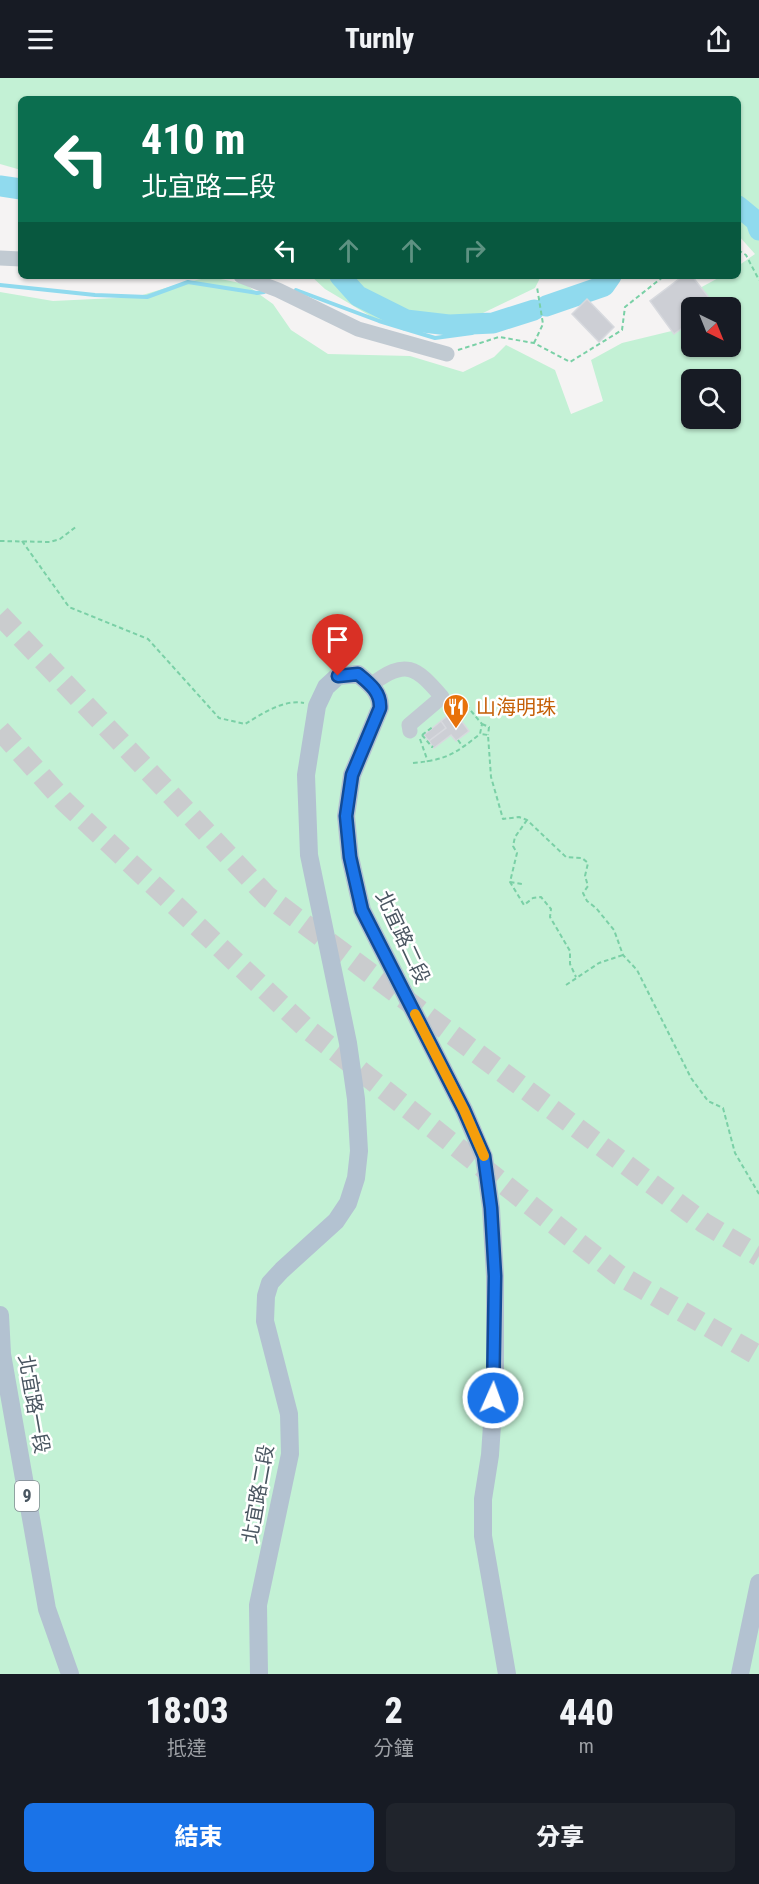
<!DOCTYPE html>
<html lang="zh-TW">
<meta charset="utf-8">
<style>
:root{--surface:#171b24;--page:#20242c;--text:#f1f3f6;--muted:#9ea1a6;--accent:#1a73e8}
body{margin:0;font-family:"Roboto Condensed","Noto Sans TC",sans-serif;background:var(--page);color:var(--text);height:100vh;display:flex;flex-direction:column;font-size:22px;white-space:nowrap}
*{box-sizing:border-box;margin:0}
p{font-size:20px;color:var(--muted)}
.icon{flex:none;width:33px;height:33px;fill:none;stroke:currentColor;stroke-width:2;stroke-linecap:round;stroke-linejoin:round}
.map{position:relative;height:1596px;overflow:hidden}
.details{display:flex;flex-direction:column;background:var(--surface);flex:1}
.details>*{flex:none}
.hud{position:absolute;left:18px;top:18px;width:723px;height:183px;border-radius:9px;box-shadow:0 2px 4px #0004;background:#0b6e4f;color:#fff;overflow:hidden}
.needle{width:39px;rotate:137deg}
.fabs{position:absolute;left:681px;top:219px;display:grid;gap:12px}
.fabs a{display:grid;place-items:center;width:60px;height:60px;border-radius:9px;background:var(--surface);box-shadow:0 2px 4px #0004;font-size:30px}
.pin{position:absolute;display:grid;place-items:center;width:51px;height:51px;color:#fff;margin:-62px -26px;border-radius:50% 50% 50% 0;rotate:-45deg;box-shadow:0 0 6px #0007}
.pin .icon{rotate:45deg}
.me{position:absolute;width:66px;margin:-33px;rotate:2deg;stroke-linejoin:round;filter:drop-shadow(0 0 4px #0008)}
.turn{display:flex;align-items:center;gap:21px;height:126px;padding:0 24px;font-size:27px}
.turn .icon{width:78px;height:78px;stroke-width:2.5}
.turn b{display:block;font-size:42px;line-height:51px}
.lanes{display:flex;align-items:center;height:57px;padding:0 24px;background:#0003;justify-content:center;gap:30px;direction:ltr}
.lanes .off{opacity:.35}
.eta{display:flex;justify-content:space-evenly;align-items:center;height:102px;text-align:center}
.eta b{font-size:36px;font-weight:800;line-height:42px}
.primary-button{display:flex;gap:12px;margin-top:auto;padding:12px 24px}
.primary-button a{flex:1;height:69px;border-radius:9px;background:var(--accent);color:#fff;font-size:24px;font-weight:800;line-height:69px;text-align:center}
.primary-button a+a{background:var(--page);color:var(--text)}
header{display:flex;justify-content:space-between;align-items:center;height:78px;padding:0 24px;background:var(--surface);font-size:27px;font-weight:800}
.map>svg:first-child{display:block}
.green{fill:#c3f1d5;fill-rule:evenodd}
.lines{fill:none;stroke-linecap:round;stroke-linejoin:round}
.stream{stroke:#90daee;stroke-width:4}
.river{stroke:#90daee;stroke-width:21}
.building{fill:#cdcfd5;stroke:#d7d9de;stroke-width:1.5}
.highway-tunnel{stroke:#caccce;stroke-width:21;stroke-dasharray:21 10;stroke-linecap:butt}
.path{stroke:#7ad0a6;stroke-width:2;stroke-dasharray:4.5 3;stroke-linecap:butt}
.minor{stroke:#c1cad2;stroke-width:15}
.major{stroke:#b3c2d1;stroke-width:18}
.route-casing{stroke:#114b97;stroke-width:15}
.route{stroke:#1a73e8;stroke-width:10}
.slow{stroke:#f59e0b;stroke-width:10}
.labels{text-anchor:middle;stroke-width:5;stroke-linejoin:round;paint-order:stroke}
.shield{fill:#fff;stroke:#808990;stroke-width:1.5}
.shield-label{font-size:18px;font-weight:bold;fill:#4a5661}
.food-label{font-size:20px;fill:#c56008;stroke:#fff;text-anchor:start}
.street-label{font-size:20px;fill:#4a5661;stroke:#fff}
</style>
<header><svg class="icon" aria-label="menu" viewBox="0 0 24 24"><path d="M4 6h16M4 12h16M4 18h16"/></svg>Turnly<svg class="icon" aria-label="share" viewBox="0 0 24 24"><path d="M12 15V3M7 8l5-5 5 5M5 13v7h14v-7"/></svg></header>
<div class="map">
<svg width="759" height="1596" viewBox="0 0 759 1596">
<rect width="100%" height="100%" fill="#f5f3f3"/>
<path class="green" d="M0,0H759V1596H0V214L53,223L136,219L182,205L211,199L245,206L273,226L291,252L328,276L410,278L463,294L494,279L506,267L555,292L571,336L603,323L591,282L622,265L684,250L698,211L722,198H738V188L755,176L738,157V21H21V92L0,86ZM692,230H730V268H692ZM692,302H730V340H692Z
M311,198H541L535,210L483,235L418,254L377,242L325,211Z"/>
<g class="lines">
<path class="stream" d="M0,207L95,217L147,219L188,204L257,215L264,214
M296,212L379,243L435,260L472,255L493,245"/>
<path class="river" d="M0,108L21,111
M738,128L756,143L759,152
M340,198L358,218L406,242L449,247L493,245L534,232
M546,228L604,208L611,198"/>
</g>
<path class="building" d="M683,198H692L714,226L710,230H692V243L674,256L650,223Z
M587,221L614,249L599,264L572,236Z
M454,633L469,653L456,663L451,657L434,670L429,663L446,650L441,643Z
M441,643L446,650L429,663L424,657Z"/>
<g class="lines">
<path class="highway-tunnel" d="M0,537L267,818L704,1145L759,1178
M0,652L64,723L306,950L619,1197L759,1278"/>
<path class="path" d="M738,172L746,177L759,202
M534,265L543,246L537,209
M458,272L499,259L534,265L570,284L622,252L625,229L664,198
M0,463L50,464L60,461L77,448
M22,463L69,529L148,561L219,640L245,646C262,636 283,621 304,625
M454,620L461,621L482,646L480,656L488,657L491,699L503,741L519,739L527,742L566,779L582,780L588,785L585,798L588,808L583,815L587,823L596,830L614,852L623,877L637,892L691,1000L708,1023L723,1030L735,1075L759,1116
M482,646L489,649L488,657
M422,657L434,648
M422,657L432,669L433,668
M420,661L428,684
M458,662L463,669
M413,685C446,682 455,676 480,656
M527,742L515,759L513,768L517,775L510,804L524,827L533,820L541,819L551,831L550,839L570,873V886L576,899
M510,804L522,806
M566,907L599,885L623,877"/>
<path class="minor" d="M0,180L21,181
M241,198L278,212L358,251L447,276
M371,607C406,580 416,589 442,619L409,647L410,653"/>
<path class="major" d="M0,1237L2,1276L47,1531L70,1596
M259,1596L258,1527L290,1376L289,1336L265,1243L266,1218L270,1205L282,1192L336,1143L348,1125L356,1100L359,1073L356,1021L348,965L309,777L306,697L317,628L326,609L338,598L358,596C369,605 381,614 380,630L352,697L346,738L350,779L362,832L464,1032L484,1079L491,1130L495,1198V1302L490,1377L483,1421V1458L507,1596
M740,1596L759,1505"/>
</g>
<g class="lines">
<defs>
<path id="route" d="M338,598L358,596C369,605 381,614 380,630L352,697L346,738L350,779L362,832L464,1032L484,1078L491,1130L495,1198L493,1320"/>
</defs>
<use href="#route" class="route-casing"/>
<use href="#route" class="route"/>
<path class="slow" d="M415,936L464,1032L484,1078"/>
</g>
<defs>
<symbol id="restaurant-pin" viewBox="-11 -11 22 30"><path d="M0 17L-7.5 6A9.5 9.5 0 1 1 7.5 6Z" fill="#e8710a" stroke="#fff"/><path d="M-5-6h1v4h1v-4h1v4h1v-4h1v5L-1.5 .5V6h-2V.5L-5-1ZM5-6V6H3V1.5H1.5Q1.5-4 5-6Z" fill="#fff"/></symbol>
</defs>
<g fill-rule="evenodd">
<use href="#restaurant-pin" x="441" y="614" width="30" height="40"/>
</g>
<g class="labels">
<rect class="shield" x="15" y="1403" width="24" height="30" rx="4.5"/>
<g class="shield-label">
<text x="27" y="1424">9</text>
</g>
<g class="food-label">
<text x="476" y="636">山海明珠</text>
</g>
<g class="street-label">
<text transform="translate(403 859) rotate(65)" y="7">北宜路二段</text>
<text transform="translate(34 1326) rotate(80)" y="7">北宜路一段</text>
<text transform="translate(258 1416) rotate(-80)" y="7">北宜路二段</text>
</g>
</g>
</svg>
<div class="fabs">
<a><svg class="needle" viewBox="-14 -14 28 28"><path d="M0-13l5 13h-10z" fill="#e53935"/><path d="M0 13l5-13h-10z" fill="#9ea1a6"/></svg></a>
<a><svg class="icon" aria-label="search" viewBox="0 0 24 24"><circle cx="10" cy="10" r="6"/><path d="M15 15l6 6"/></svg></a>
</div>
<div class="pin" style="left:338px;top:598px;background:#d93025"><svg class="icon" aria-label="arrive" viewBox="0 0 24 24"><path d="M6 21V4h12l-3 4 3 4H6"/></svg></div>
<svg class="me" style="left:493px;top:1320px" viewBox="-20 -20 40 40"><circle r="17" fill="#1a73e8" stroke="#fff" stroke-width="3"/><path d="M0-11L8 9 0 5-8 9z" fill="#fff"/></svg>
<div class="hud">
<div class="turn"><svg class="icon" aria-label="left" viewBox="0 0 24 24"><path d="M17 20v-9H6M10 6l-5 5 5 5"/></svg><div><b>410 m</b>北宜路二段</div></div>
<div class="lanes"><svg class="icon" aria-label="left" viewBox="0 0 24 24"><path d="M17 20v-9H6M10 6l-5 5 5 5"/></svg><svg class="icon off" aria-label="ahead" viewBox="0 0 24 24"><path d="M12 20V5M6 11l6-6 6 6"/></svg><svg class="icon off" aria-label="ahead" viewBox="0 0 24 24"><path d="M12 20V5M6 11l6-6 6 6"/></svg><svg class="icon off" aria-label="right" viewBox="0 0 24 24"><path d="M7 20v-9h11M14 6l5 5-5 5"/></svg></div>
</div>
</div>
<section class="details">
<div class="eta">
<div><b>18:03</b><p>抵達</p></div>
<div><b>2</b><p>分鐘</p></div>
<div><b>440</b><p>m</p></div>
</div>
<div class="primary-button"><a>結束</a><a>分享</a></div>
</section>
